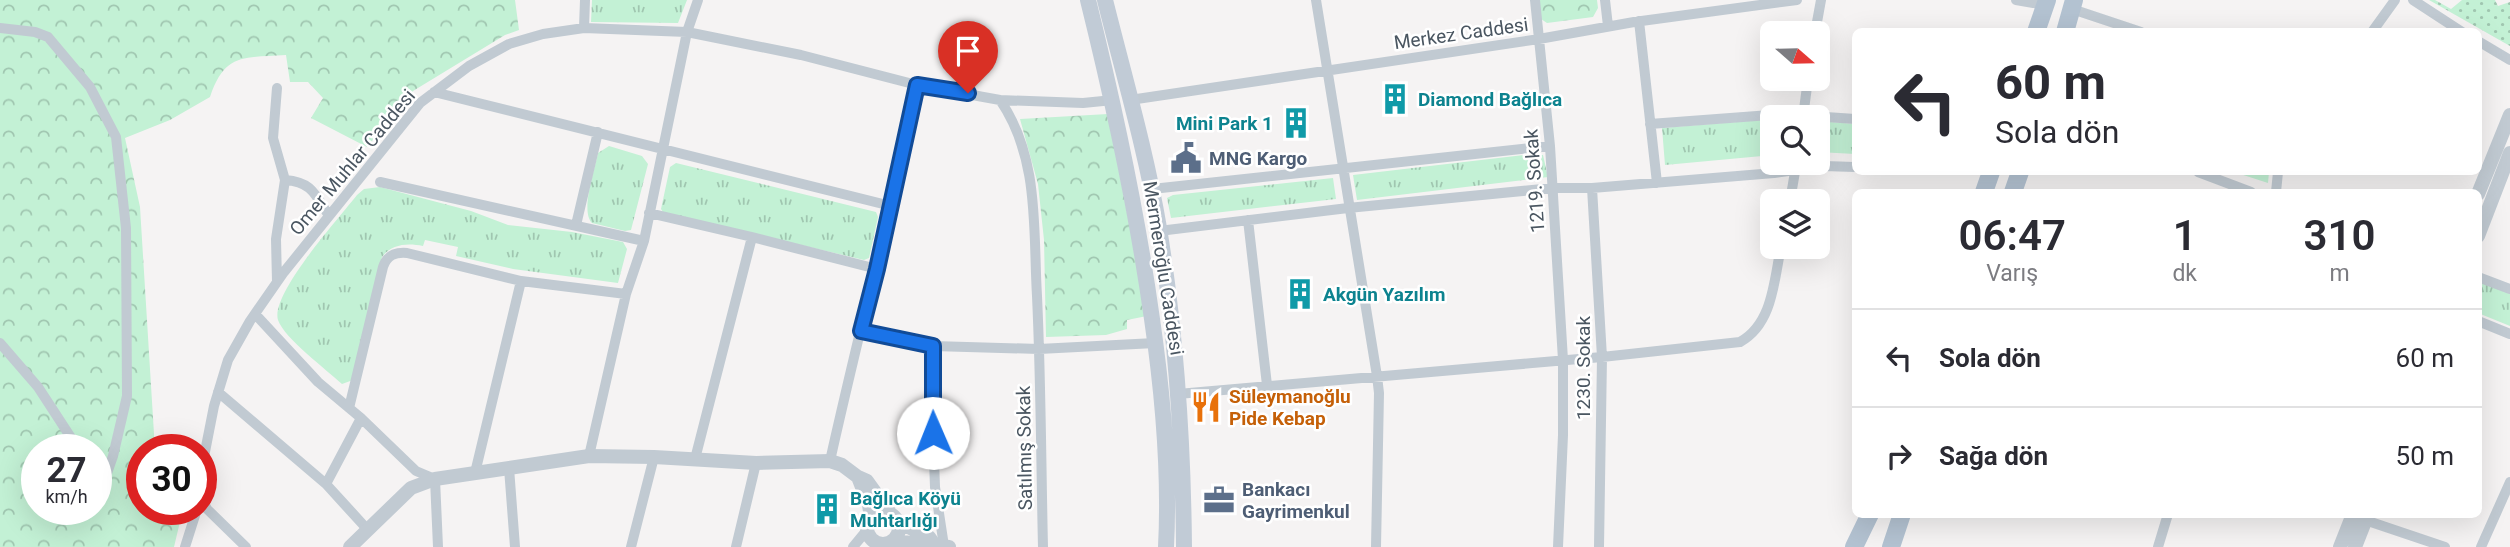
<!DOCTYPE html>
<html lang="tr">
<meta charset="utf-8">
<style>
:root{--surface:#fff;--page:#f7f7f7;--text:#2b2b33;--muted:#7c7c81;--line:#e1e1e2}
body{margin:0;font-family:Roboto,sans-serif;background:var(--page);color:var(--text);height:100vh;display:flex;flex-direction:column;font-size:26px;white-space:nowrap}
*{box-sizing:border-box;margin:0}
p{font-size:23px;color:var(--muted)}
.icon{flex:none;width:38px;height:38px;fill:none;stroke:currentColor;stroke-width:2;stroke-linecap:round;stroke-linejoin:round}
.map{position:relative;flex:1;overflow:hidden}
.details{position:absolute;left:1852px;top:189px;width:630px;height:329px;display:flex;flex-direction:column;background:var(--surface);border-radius:10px;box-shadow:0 7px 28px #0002}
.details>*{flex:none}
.hud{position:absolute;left:1852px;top:28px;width:630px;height:147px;border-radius:10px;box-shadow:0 7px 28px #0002;background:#fff;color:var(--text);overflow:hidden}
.needle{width:46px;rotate:110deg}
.controls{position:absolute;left:1760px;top:21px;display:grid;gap:14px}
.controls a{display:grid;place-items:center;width:70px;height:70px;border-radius:10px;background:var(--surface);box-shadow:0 7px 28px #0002;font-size:35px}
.speed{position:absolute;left:21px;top:434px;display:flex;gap:14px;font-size:35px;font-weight:700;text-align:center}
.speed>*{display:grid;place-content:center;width:91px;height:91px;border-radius:50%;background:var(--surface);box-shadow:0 7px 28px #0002;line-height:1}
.speed small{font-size:18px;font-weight:400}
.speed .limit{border:10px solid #d22;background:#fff;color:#111}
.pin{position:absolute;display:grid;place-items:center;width:60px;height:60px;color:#fff;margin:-72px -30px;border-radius:50% 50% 50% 0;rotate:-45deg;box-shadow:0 0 7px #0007}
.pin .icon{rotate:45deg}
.me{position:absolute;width:77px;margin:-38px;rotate:359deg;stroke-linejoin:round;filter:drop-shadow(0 0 5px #0008)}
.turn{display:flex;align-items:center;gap:24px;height:147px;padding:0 28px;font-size:32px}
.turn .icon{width:91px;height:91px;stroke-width:2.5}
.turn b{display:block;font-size:49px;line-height:60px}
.eta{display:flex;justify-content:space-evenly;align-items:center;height:119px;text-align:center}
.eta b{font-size:42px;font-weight:600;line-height:49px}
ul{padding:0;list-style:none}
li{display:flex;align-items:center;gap:21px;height:98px;padding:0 28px;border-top:2px solid var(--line)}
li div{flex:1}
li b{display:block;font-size:26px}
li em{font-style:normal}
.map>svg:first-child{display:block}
.grass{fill:url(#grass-dots)}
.forest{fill:url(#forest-crowns);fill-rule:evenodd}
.park{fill:url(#park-tufts)}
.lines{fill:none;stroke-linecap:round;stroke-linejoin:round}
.minor{stroke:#c1cad2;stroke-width:10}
.tertiary{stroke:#c1cad2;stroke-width:14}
.secondary{stroke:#c1cbd6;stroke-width:16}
.primary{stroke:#b3c2d1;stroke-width:18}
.route-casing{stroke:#114b97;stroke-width:18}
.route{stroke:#1a73e8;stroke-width:12}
.labels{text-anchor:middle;stroke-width:5;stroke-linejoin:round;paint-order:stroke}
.street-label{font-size:19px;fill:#4a5661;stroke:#fff}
.culture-label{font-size:19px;font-weight:bold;fill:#0d838f;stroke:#fff;text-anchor:start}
.service-label{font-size:19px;font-weight:bold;fill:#4e5e75;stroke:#fff;text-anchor:start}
.food-label{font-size:19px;font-weight:bold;fill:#c56008;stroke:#fff;text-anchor:start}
</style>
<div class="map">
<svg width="2510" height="547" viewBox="0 0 2510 547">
<defs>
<pattern id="grass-dots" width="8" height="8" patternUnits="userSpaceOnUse" patternTransform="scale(1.75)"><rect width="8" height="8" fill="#c3f1d5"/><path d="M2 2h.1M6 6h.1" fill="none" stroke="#a0c6b0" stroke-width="1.8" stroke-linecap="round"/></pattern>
<pattern id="forest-crowns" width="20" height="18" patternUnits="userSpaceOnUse" patternTransform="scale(1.75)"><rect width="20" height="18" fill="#c3f1d5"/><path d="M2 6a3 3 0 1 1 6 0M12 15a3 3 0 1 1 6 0" fill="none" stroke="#a0c6b0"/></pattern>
<pattern id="park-tufts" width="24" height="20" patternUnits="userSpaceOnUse" patternTransform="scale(1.75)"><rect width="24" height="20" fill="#c3f1d5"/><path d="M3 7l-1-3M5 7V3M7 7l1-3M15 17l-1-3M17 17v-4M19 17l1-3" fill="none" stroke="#a0c6b0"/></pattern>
</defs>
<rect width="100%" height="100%" fill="#f5f3f3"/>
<path class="grass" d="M2429,0H2435L2451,9L2462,0H2495L2498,6L2510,2V46Z"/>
<path class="forest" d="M0,0H515L519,30L505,35L413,91L367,147L311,118L323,98L308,82H290L286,55C244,58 225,52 210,97L170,120L125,138L140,207L155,450H142V509H183L174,547H0ZM37,450H96V509H37Z
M1539,0H1597L1598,8L1593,17L1547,23L1541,19Z
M1108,114L1147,316L1127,320V329L1106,335L1046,337L1044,240L1038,184L1020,119Z"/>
<path class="park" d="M592,0H687L678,23L591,22Z
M1773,119V155L1665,165L1662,128Z
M1818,121L1855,124V154L1818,152Z
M609,146L642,156L648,164L631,230L625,231L592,223C580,211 595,169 598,153Z
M1532,154L1543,155L1548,177L1357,200L1353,175Z
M676,163L876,212L878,217L869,258L864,260L663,212L661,209L670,167Z
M2234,172H2269L2268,183Z
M1333,178L1336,199L1171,218L1167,198L1173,195Z
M380,187L471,211L508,225L572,232L623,242L627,249L618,283L513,269L456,256L458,247L425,240L423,246C407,243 392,244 382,257L353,380L342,384C327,370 284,338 278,320C270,294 340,217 357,195L364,189Z
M2478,283H2486L2510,294V326L2478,313Z"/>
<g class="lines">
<path class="minor" d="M1316,0L1377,376L1379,393L1376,547
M1535,0L1550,146L1563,360V435L1558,547
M1605,0L1608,26
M2016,0L2045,5
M2413,0L2462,32
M2072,9L2141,32
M1639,21L1657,183
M0,28L35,32L48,37L90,87L116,137L126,228L127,396L113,456L106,476L98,479L96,476
M584,28L585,0
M2372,32L2395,0
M1815,33L1821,0
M2478,41L2510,60
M434,92L891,206
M1000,100C1040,158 1033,230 1037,296C1041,380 1041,463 1043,547
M1130,100L1539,39L1634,22L1797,0
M1803,117L1808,79
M1650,124L1782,114L1855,119
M2198,172L2251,192
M285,180C312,182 315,194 329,216
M380,182L644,241
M1592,188L1602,357L1599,547
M1152,189L1550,146
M2276,192L2278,172
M1790,201L1796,166
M649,213L752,237L695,459
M1248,220L1267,385
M576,225L598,132
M1159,231L1348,208L1553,188H1592L1774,173L1824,166L1855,167
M752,237L877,269
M2478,277L2510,289
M277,282L276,239L285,180L273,138L277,88
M255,314L318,382L361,418L416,471L435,479L438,547
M2478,321L2510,334
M861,331L933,346L1039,349L1155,343
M0,343L38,387L79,450
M933,346L932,406L935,487L944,546
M218,392L326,484
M1178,394L1602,357L1740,342C1773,324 1774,280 1781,247
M349,408L383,267C387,255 395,252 407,253L521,281L626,294
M361,418L326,484L367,529
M589,456L626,294L644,241L687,32L698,0
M830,461C858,335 891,211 917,85
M509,468L515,547
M201,472L214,406L228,360L250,321L284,272L420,103L469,66L509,44L543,34L584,28L687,32L801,55L917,85L1000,100L1083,103L1113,100
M475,473L521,281
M201,498L207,509L246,547
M2359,518L2445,547
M185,547L197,509
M631,547L654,457
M736,547L756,463
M853,547L867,530
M875,547L881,544
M2158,547L2168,514
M2481,547L2510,482"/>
<path class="tertiary" d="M2478,194L2510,115
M2478,236L2510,153
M858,477L869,505L871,518
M867 528a16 16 0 1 1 32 0a16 16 0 1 1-32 0Z
M898,522L929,537L934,544
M893,541L949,547
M350,547L411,488L435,479L589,456L654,457L756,463L830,461L842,465L858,477L867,481L890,513
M2340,547L2353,514
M2355,547L2368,514"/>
<path class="secondary" d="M1088,0C1114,105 1137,211 1152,319C1163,395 1170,470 1166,547
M1105,0C1124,76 1146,151 1159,228C1176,333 1183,441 1184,547"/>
<path class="primary" d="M2036,32L2047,0
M2065,32L2074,0
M1984,192L1991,172
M2013,192L2020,172
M1854,547L1870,514
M1891,547L1902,514"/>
</g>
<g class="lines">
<defs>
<path id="route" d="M933,433V346L861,331L877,269L917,85L968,93"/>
</defs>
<use href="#route" class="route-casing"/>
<use href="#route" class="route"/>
</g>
<defs>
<symbol id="building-bare" viewBox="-9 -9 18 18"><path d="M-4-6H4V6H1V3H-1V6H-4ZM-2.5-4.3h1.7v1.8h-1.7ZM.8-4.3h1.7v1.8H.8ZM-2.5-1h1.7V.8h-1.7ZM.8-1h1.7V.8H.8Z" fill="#0f9aa8" stroke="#fff" stroke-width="2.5" paint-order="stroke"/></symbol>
<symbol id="civic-bare" viewBox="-9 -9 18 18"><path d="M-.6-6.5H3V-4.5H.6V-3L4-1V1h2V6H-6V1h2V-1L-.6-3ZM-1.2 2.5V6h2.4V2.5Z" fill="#5c6f8a" stroke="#fff" stroke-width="2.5" paint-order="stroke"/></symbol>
<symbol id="restaurant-bare" viewBox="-9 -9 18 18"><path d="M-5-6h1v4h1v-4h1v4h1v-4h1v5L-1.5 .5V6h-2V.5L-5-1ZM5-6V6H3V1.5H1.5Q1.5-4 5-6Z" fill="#e8710a" stroke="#fff" stroke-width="2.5" paint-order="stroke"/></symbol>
<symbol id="office-bare" viewBox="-9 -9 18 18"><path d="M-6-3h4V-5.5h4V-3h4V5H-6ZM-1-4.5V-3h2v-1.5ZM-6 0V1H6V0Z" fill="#5c6f8a" stroke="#fff" stroke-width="2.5" paint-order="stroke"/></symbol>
</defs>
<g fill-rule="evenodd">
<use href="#building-bare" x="1373" y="77" width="44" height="44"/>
<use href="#building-bare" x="1274" y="101" width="44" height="44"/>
<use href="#civic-bare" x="1164" y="136" width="44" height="44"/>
<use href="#building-bare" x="1278" y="272" width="44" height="44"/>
<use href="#restaurant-bare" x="1184" y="385" width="44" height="44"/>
<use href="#office-bare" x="1197" y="478" width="44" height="44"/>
<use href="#building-bare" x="805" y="487" width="44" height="44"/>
</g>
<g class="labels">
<g class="street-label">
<text transform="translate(1461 33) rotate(-8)" y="7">Merkez Caddesi</text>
<text transform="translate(352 162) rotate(-50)" y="7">Omer Muhlar Caddesi</text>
<text transform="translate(1534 181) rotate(-94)" y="7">1219. Sokak</text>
<text transform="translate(1164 268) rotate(81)" y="7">Mermeroğlu Caddesi</text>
<text transform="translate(1583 368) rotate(-90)" y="7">1230. Sokak</text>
<text transform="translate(1024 448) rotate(-91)" y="7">Satılmış Sokak</text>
</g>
<g class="culture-label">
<text x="1418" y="106">Diamond Bağlıca</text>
<text x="1273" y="130" text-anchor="end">Mini Park 1</text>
<text x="1323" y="301">Akgün Yazılım</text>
<text x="850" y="505">Bağlıca Köyü<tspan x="850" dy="22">Muhtarlığı</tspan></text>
</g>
<g class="service-label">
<text x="1209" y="165">MNG Kargo</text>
<text x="1242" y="496">Bankacı<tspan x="1242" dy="22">Gayrimenkul</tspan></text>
</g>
<g class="food-label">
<text x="1229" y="403">Süleymanoğlu<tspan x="1229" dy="22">Pide Kebap</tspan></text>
</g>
</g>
</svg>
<div class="controls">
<a><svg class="needle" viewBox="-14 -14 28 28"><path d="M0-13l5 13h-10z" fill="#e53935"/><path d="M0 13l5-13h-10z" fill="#7c7c81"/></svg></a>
<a><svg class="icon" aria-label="search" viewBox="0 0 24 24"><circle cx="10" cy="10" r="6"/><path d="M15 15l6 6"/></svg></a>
<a><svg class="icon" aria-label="layers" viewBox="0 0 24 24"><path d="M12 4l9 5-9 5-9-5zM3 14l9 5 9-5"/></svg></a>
</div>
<div class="speed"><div>27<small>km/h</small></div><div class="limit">30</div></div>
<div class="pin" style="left:968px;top:93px;background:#d93025"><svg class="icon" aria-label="arrive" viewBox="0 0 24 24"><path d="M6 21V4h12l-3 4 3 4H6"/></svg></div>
<svg class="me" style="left:933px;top:433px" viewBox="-20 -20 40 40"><circle r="19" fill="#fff"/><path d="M0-13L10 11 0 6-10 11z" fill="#1a73e8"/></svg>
<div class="hud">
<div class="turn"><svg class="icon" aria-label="left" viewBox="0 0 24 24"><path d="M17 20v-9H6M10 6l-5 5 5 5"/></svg><div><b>60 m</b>Sola dön</div></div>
</div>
<section class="details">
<div class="eta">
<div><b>06:47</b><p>Varış</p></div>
<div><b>1</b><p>dk</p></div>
<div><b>310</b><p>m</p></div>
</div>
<ul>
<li><svg class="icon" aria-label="left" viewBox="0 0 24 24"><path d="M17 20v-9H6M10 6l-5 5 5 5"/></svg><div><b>Sola dön</b></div><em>60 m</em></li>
<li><svg class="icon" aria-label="right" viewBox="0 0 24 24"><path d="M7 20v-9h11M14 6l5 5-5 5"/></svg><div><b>Sağa dön</b></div><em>50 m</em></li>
</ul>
</section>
</div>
